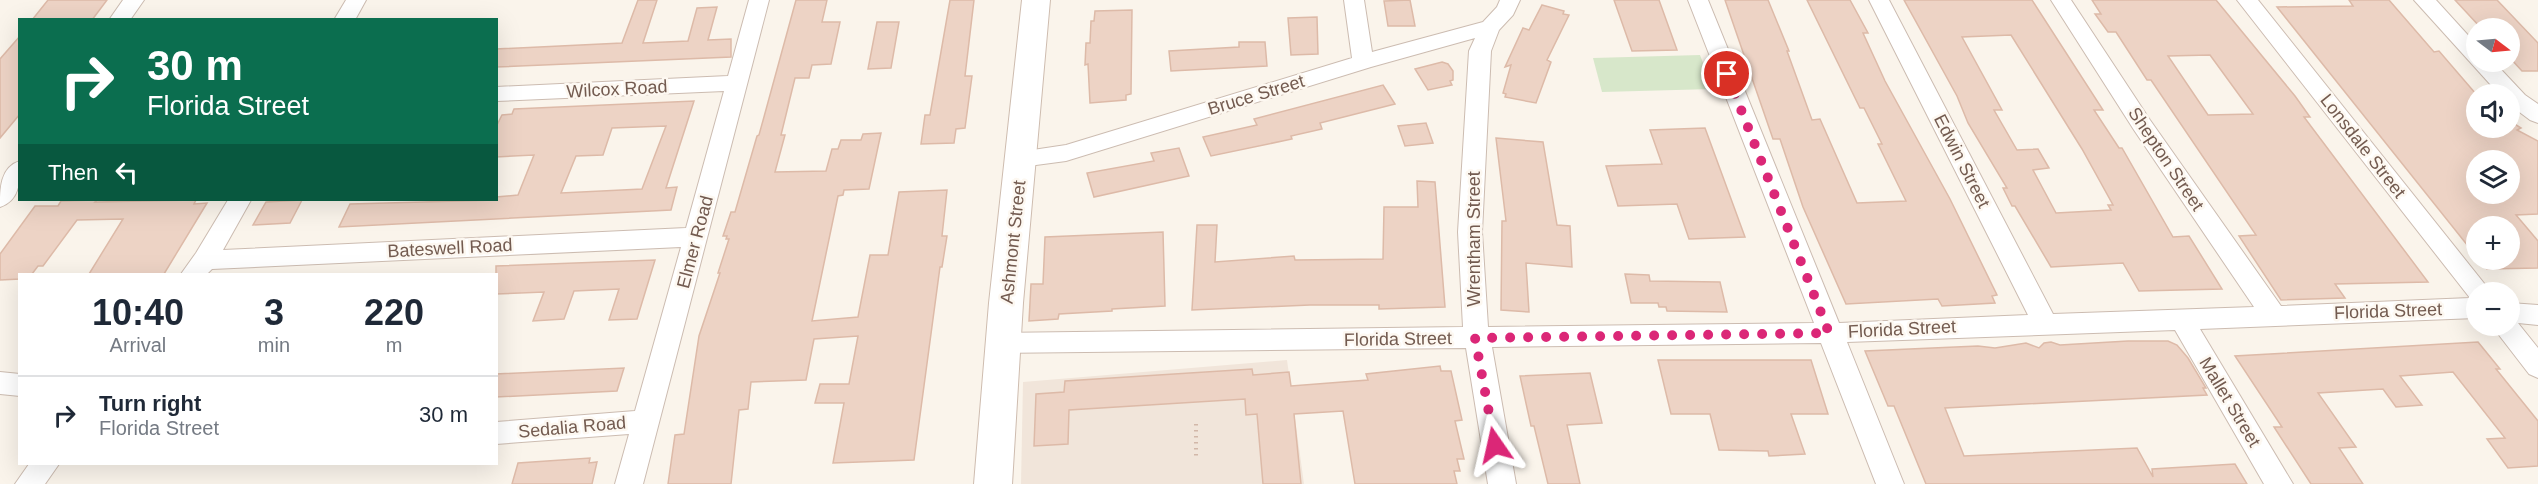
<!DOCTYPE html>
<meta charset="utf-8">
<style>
:root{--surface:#fff;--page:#f2f2f3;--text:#1f2937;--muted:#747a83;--line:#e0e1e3}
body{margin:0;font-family:Arial,sans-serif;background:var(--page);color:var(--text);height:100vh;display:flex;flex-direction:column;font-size:22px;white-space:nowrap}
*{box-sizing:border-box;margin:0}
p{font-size:20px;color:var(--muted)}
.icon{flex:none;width:33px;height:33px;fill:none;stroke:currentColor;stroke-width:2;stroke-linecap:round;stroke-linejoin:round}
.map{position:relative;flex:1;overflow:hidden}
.details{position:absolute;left:18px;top:273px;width:480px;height:192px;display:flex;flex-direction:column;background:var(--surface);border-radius:0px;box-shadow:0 6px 24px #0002}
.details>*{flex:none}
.top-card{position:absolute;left:18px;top:18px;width:480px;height:183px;border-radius:0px;box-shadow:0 6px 24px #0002;background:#0b6e4f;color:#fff;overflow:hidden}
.needle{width:39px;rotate:106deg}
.controls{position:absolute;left:2466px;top:18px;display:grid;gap:12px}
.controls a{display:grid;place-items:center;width:54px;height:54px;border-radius:50%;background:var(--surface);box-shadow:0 6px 24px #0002;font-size:30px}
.pin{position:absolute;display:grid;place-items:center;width:51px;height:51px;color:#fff;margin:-26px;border:3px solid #fff;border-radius:50%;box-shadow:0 2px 6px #0007}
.me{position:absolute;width:66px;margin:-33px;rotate:349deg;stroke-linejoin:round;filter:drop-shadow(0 0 4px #0008)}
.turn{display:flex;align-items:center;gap:21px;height:126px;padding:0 30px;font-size:27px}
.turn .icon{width:78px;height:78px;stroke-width:2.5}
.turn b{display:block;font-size:42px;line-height:51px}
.then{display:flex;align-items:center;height:57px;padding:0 30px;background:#0003;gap:12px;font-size:22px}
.eta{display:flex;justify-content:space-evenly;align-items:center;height:102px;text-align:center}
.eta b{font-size:36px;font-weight:600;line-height:42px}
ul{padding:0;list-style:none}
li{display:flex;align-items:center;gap:18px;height:78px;padding:0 30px;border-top:2px solid var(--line)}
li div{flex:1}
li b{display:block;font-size:22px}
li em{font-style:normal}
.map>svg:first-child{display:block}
.residential{fill:#f1e5da}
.green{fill:#d7e7ca}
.building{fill:#edd3c5;stroke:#ddbaa8;stroke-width:1.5;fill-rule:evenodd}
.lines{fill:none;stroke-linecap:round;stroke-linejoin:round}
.minor-casing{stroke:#ccbcb1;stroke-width:2}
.secondary-casing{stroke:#cebcaf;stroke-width:2}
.path{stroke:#d2b7a8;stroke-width:4;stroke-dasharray:1.5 4.5;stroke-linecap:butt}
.minor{fill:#fff;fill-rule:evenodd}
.secondary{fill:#fff;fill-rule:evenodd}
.route{stroke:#db2777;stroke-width:10;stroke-dasharray:0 18}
.labels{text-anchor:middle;stroke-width:5;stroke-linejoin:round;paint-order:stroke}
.street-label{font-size:18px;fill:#735b50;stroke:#fdf8f1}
</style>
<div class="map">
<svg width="2538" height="484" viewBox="0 0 2538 484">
<rect width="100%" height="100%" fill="#faf4eb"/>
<path class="residential" d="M1287,360L1304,484H1021L1023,382Z"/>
<path class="green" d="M1700,55L1713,89L1602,92L1593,58Z"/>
<path class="building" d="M48,0H107L92,20H32Z
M638,0H657L643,43L688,41L697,8L717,7L708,40L731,39V57L496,67V49L622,43Z
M796,0H827L822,22H840L831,64L812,65L809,78H795L781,135H785L775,172L826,171L832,149H838L841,140H861L863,134L881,133L869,189L844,190L843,195L838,196L812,321L858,317L870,255H888L899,192L947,190L942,236H947L942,267H940L914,460L833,463L844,403H815L820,384H849L858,336L814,339L806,380L751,382L748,409L739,410L731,484H668L675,435L684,434L699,336L720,273H718L729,239H726L727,236H723L731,212H735L757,136L759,135Z
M950,0H974L965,76H972L965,128L956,129L954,143L921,144L925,115H930Z
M1410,0L1415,26H1388L1384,1Z
M1614,0H1659L1677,50L1632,51Z
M1725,0H1768L1789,51H1787L1812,120L1820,119L1857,203L1906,201L1878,144H1882L1864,108H1860L1807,0H1850L1868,33H1863L1885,81L1950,199L1997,295L1992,296L1995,303L1942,306L1938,299L1846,304L1803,207L1780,139H1773Z
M1904,0H2032L2103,110H2094L2119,148H2122L2173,237L2189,236L2222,289L2139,291L2123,263L2051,267L2015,206H2012L2003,188H2007L1968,123L1957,96ZM2011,35L2082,149L2113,205H2108L2111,210L2056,213L2033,170L2049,168L2038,149L2017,150L1994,110H2002L1962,37Z
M2092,0H2216L2295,96L2310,117H2304L2428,282L2335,284L2345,298L2281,300L2239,236L2256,235L2151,80H2147L2116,32H2108L2095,14H2101ZM2210,55L2253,114L2208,115L2168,56Z
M2349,0H2389L2434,52L2439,51L2476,94V128H2510V121L2521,128L2517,130L2538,141V214L2516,215L2538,241V268L2487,269L2479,260H2510V226H2476V256L2277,7L2353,6ZM2476,160H2510V194H2476Z
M2455,0H2497L2538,43V71H2522L2510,58V28H2481Z
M1542,5L1564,11L1563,14L1569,15L1547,60L1551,62L1536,103L1505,97L1506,94L1503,93L1511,65L1505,67L1523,28L1529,30Z
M1132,10L1131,94L1126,95V100L1090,103L1088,64L1085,65L1086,43H1090L1091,21H1094L1095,11Z
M1317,17L1318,54L1291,55L1288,18Z
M877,22H899L891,68L868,69Z
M20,36V114L0,138V59Z
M1239,42H1265L1267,66L1171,71L1169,51L1239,47Z
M1442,62L1448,64L1453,71V80L1450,81L1452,85L1428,90L1415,69Z
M1383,85L1395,104L1320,123L1322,129L1291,136L1292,139L1211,156L1203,137L1257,125L1254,119Z
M694,101L666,188L677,187L671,210L339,227L350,204L496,200V197L518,195L534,155L496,157V127L502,115L512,114L514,109ZM666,126L642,189L561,193L576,156L603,155L612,128Z
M1426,123L1433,143L1405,146L1398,126Z
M1705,128L1745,237L1689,239L1677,204L1618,206L1606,166L1662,164L1650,130Z
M1496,138L1543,142L1557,225L1570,226L1572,267L1526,263L1529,312L1501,310L1502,221H1506Z
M1179,148L1189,176L1094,197L1087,173L1154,161L1151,153Z
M1417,181L1435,182L1445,307L1379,309V305H1310L1192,310L1197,225H1217L1215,262L1294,256L1295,260L1383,259L1384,207H1418Z
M97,200L95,202L196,200L194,204L207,203L164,274H89L123,219L77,220L43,266H38L32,274H20V279L0,280V254L35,206H58L61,201Z
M302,200L290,223L253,225L266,202Z
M1163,232L1165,306L1112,309V311L1059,314L1058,319L1029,321L1031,284H1043L1045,237Z
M655,260L637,319L609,320L619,289L574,291L564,319L533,321L544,292L496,294V266Z
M1625,274L1649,275L1650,281L1720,282L1727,312L1667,311L1666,307H1659L1658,303H1631Z
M2128,341H2168L2177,345L2188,358L2206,388H2203L2207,395L1945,408L1964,456L2137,448L2153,477L2152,469L2235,464L2247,484H1926L1894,406H1888L1865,351L1978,346L1995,348L2026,343L2039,348L2044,343L2051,342L2060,345Z
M2478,342L2500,369H2496L2538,421V466L2508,468L2487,439L2505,438L2453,372L2400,376L2422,405L2396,407L2383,389L2318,393L2356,447L2339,448L2363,484H2311L2274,427H2282L2235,356Z
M1658,360H1811L1828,414H1791L1805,454L1769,456L1768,451L1719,450L1710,414H1671Z
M1440,366L1441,371H1451L1462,420L1455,421L1464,459H1457L1460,471H1454L1457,484H1355L1343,411L1294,414L1301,484H1263L1257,414L1246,415L1245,399L1069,410L1068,444L1034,446L1036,394L1064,392L1065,381L1252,369L1253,375L1289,372L1291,386L1368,380L1366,374Z
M624,368L617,391L496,397V374Z
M1590,373L1602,423L1567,425L1580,484H1548L1534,426H1531L1520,376Z
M590,458L589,463L597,462L592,484H512L518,463Z"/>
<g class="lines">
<defs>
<path id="minor" d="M123,0H144L130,20H109Z
M346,0H366L355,20H334Z
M749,0H769L643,484H615L629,434L496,444V422L635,411L681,247L212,269L207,274H181L196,253L228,200H251L223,250L686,228L724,91L496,101V87L728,76Z
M1344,0H1364L1372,52L1483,22L1497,7L1500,0H1520L1513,15L1499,30L1491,51L1482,232L1488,327L1814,323L1688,0H1708L1839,323L2028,315L1869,0H1889L2053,314L2254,307L2134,130L2051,0H2071L2150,120L2281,306L2470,298L2237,0H2258L2491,292H2476V318L2200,329L2293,484H2264L2175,330L1847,342L1904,484H1876L1821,343L1492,347L1516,484H1488L1466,348L1004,353L995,350L991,343L995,336L1004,333L1463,327L1458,232L1469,51L1475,38L1371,67L1066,161L1021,167L1013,165L1010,159L1013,153L1066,145L1352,58Z
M2414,0H2436L2476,44V62H2494L2525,95L2538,104V123L2530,120L2510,105V94H2499Z
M20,161C20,179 21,200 0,207C0,189 0,167 20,161Z
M2510,303L2538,305V325L2518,323L2538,348V378L2529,374L2492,326H2510Z
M0,372L20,374V396L0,394Z
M29,464H59L45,484H15Z"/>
<path id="secondary" d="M1022,0H1050L1023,303L1012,484H974L989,303Z"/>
</defs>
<use href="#minor" class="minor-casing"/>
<use href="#secondary" class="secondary-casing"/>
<path class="path" d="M1196,424V459"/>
<use href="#minor" class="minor"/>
<use href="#secondary" class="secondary"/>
</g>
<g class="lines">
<path class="route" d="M1495,445L1475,338L1829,333L1727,74"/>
</g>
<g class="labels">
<g class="street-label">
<text transform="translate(617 89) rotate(-3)" y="6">Wilcox Road</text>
<text transform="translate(1256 95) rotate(-17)" y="6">Bruce Street</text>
<text transform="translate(2363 146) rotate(52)" y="6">Lonsdale Street</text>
<text transform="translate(2166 159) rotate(56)" y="6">Shepton Street</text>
<text transform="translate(1962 161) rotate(63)" y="6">Edwin Street</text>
<text transform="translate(1474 239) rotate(-90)" y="6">Wrentham Street</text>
<text transform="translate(695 242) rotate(-75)" y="6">Elmer Road</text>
<text transform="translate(1013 242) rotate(-84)" y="6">Ashmont Street</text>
<text transform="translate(450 248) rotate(-3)" y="6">Bateswell Road</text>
<text transform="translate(2388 311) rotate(-2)" y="6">Florida Street</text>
<text transform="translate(1902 329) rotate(-3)" y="6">Florida Street</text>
<text transform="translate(1398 339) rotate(-1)" y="6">Florida Street</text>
<text transform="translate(2230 402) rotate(59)" y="6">Mallet Street</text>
<text transform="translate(572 427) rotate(-5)" y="6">Sedalia Road</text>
</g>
</g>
</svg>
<div class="controls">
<a><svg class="needle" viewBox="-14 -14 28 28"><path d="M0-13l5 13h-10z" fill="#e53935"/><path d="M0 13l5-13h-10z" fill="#747a83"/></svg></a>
<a><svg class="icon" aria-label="sound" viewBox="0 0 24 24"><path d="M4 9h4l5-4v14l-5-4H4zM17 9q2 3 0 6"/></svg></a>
<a><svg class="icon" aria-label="layers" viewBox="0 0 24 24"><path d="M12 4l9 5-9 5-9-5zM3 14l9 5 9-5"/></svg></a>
<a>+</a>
<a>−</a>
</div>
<div class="pin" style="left:1727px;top:74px;background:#d93025"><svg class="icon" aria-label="arrive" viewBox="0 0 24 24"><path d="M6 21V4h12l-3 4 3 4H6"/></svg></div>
<svg class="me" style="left:1495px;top:445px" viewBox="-20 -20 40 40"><path d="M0-17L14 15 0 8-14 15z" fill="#db2777" stroke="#fff" stroke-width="4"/></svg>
<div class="top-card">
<div class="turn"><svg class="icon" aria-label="right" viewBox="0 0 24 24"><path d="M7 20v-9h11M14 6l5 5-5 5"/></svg><div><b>30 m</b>Florida Street</div></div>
<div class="then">Then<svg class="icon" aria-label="left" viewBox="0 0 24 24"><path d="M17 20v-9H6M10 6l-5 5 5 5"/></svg></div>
</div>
<section class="details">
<div class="eta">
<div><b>10:40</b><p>Arrival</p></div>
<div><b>3</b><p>min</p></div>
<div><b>220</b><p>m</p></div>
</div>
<ul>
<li><svg class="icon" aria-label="right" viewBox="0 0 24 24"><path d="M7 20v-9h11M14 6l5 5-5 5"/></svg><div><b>Turn right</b><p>Florida Street</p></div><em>30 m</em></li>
</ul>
</section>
</div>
